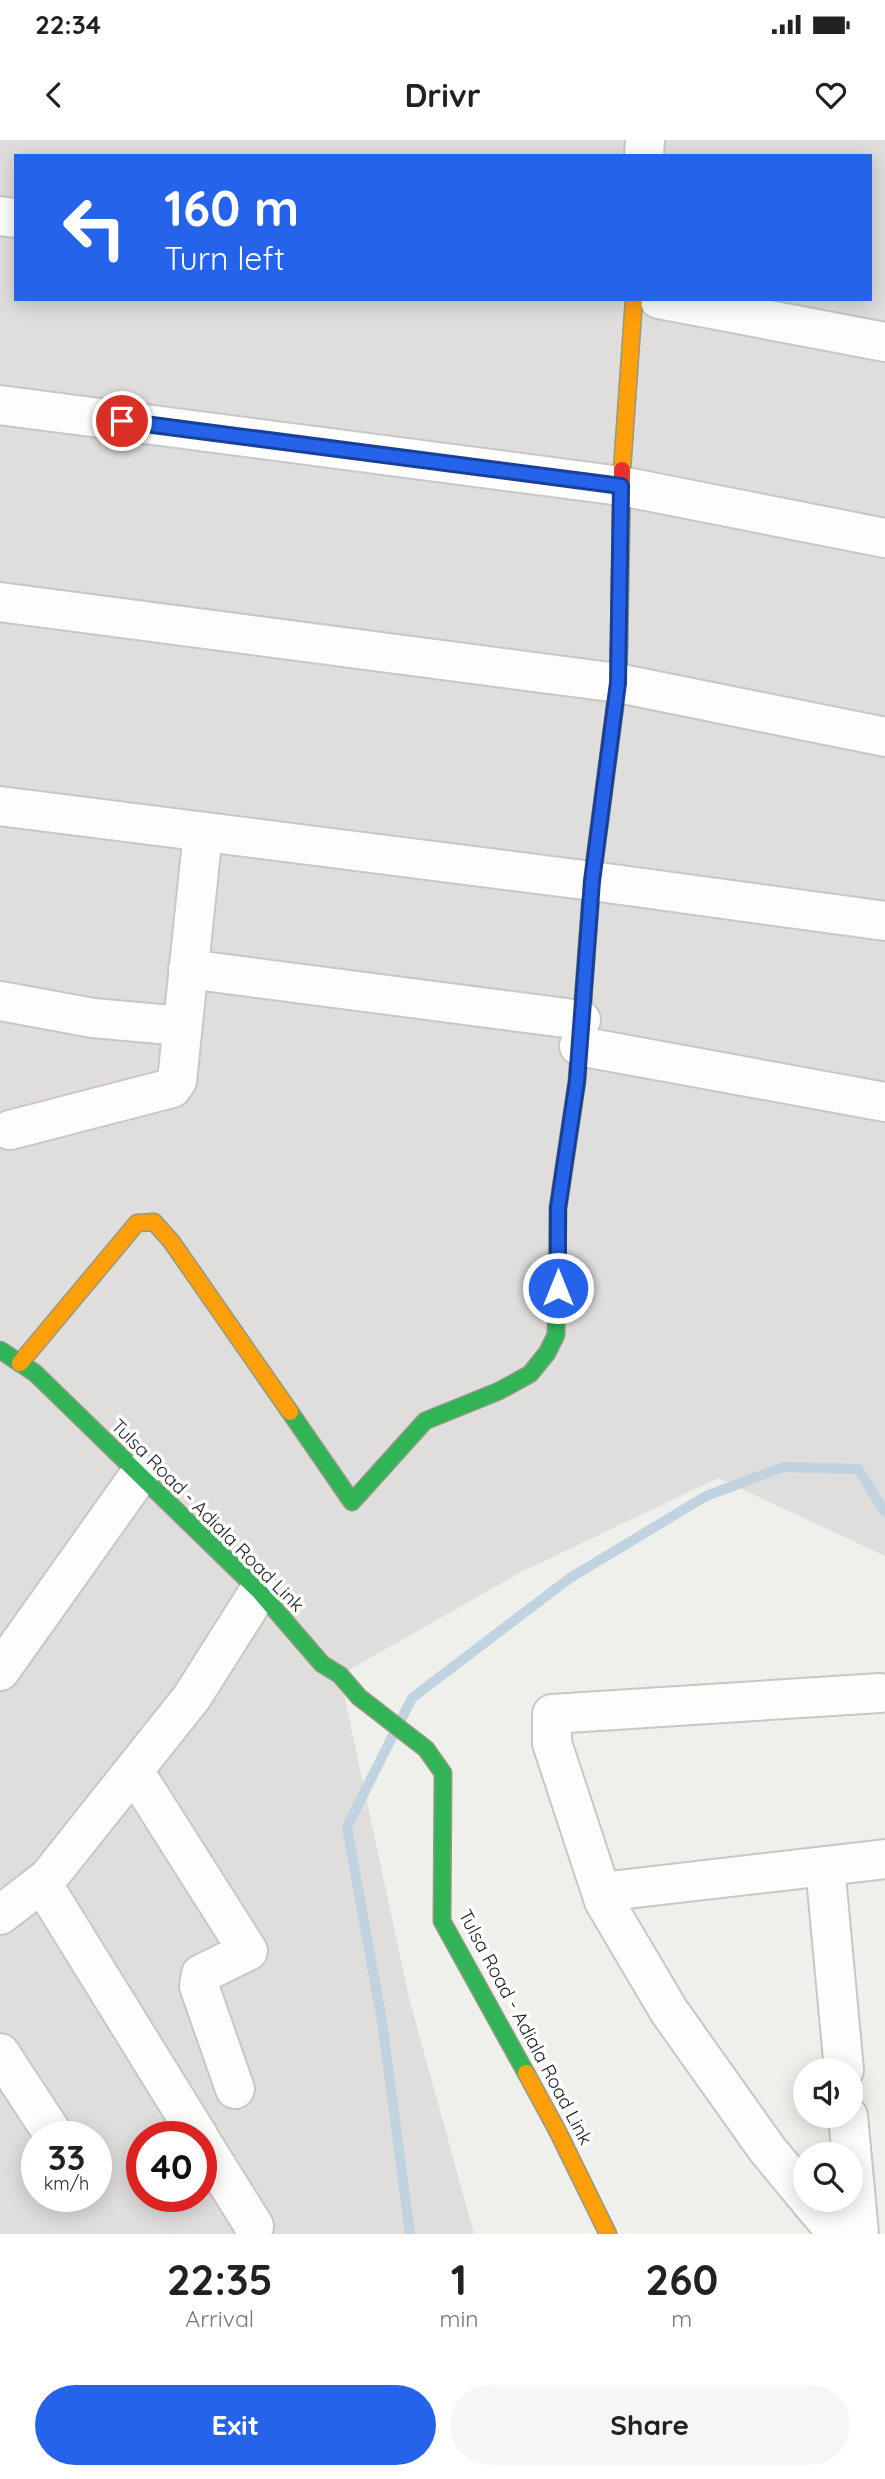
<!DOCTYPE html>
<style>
:root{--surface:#fff;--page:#f6f6f6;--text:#222;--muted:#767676;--accent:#2563eb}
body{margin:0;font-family:Quicksand,sans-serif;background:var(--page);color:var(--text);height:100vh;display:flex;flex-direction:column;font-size:26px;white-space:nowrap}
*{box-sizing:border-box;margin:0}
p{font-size:23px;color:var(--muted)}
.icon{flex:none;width:38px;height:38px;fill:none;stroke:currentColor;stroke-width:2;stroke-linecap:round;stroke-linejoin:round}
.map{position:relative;height:2094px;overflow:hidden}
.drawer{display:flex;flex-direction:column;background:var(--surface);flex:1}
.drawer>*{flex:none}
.top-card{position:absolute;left:14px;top:14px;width:858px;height:147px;border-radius:0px;box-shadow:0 4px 18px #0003;background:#2563eb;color:#fff;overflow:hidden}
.tools{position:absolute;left:793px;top:1918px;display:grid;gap:14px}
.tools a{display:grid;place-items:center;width:70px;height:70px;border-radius:50%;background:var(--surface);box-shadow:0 4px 18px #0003;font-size:35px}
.speed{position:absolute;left:21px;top:1981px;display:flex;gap:14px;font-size:35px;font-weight:700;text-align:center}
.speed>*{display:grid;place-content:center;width:91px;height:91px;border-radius:50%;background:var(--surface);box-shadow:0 4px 18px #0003;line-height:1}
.speed small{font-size:18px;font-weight:400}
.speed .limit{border:10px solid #d22;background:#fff;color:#111}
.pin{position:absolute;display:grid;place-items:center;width:60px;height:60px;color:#fff;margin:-30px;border:4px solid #fff;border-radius:50%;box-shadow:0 2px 7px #0007}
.me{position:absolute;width:77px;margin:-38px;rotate:0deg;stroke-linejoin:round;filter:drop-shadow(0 0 5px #0008)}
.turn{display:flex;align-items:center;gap:24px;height:147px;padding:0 35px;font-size:32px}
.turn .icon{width:91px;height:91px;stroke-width:2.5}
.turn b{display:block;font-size:49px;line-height:60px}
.eta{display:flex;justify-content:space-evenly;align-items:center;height:119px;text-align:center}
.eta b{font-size:42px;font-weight:700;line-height:49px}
.cta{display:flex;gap:14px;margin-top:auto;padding:14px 35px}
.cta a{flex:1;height:80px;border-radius:42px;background:var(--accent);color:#fff;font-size:28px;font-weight:700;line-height:80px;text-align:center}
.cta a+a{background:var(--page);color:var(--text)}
.status{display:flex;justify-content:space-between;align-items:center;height:49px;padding:0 35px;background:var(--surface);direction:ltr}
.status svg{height:19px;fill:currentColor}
header{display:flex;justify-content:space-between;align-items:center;height:91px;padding:0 35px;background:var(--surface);font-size:32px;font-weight:700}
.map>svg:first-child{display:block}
.residential{fill:#dfdedc;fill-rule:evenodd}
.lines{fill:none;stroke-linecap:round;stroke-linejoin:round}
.stream{stroke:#c1d3e0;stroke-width:10}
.street-casing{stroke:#c7c7c5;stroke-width:42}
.fast-casing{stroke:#939983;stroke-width:19}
.slow-casing{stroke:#939983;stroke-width:19}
.jam-casing{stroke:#939983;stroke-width:19}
.street{stroke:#fdfdfc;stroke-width:38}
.fast{stroke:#30b455;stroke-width:16}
.slow{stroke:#ff9f0a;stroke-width:16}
.jam{stroke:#e5322d;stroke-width:16}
.route-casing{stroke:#184099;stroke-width:18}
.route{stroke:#2563eb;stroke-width:12}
.labels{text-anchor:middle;stroke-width:7;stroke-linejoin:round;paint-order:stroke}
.street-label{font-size:19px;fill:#222;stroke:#fff}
</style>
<div class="status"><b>22:34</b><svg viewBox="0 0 49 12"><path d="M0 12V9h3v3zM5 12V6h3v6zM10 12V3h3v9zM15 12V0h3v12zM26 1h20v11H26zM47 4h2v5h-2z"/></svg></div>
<header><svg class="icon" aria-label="back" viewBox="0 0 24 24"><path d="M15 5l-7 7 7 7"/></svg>Drivr<svg class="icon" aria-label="heart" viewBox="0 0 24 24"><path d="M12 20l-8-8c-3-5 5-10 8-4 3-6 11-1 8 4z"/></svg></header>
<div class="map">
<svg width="885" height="2094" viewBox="0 0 885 2094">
<rect width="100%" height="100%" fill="#efefeb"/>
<path class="residential" d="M0,0H885V1416L718,1338L519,1433L340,1535L409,1858L474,2094H0ZM16,16H870V159H16ZM37,1997H96V2056H37ZM142,1997H201V2056H142Z"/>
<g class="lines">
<path class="stream" d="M401,1580L412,1558L570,1438L706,1356L784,1327L858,1329L885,1372
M394,1593L347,1687L382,1881L410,2094"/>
<defs>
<path id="street" d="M644,16L645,0
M0,76L16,78
M659,159L885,202
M0,265L621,346L885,398
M0,462L618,543L885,597
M0,666L592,741L885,781
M188,829L581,880
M0,861L93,878L182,886
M579,906L885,962
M10,990L172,948L177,941L203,692
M0,1531L140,1334
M134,1631L248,1811L201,1834L199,1846L235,1949
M825,1726L844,1930
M42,1743L199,1997
M601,1752L885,1719
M0,1775L48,1738L192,1557L259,1451
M0,1913L55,1997
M848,1976L859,2094
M201,2001L254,2086
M805,2055L767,2009L669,1871L604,1761L552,1603V1574L880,1553
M809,2060L838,2094"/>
<path id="fast" d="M0,1210L35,1233L259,1451L322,1524L340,1535L359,1557L426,1609L443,1633L442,1781L526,1933
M290,1272L352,1362L425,1281L499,1251L530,1234L547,1213L556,1195L558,1068L577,941L583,860"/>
<path id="slow" d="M622,330L634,159
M583,860L592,741L618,543L619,507
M20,1223L137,1083L154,1082L171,1101L290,1272
M526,1933L557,1990L608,2094"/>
<path id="jam" d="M619,507L622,330"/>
</defs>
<use href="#street" class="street-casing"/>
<use href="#fast" class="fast-casing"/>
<use href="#slow" class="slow-casing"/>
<use href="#jam" class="jam-casing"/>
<use href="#street" class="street"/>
<use href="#fast" class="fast"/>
<use href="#slow" class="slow"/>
<use href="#jam" class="jam"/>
</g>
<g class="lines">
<defs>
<path id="route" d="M122,281L621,346L618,543L592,741L577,941L558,1068V1148"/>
</defs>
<use href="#route" class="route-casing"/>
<use href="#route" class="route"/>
</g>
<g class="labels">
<g class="street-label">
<text transform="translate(208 1375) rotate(45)" y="7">Tulsa Road - Adiala Road Link</text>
<text transform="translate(526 1887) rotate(62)" y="7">Tulsa Road - Adiala Road Link</text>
</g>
</g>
</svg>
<div class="tools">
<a><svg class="icon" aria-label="sound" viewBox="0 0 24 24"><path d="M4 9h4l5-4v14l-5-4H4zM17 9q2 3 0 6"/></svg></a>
<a><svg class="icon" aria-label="search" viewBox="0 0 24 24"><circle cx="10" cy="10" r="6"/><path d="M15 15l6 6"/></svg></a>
</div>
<div class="speed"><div>33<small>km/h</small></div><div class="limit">40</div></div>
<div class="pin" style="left:122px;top:281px;background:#d93025"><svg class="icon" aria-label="arrive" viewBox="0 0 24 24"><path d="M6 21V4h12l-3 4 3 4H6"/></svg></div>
<svg class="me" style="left:558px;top:1148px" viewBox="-20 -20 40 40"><circle r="17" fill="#2563eb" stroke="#fff" stroke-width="3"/><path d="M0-11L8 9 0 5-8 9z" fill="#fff"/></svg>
<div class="top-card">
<div class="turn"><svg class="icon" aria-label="left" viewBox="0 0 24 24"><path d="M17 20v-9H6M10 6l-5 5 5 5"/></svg><div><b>160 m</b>Turn left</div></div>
</div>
</div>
<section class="drawer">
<div class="eta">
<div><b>22:35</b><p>Arrival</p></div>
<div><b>1</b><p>min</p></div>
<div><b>260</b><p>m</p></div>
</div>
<div class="cta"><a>Exit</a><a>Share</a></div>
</section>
